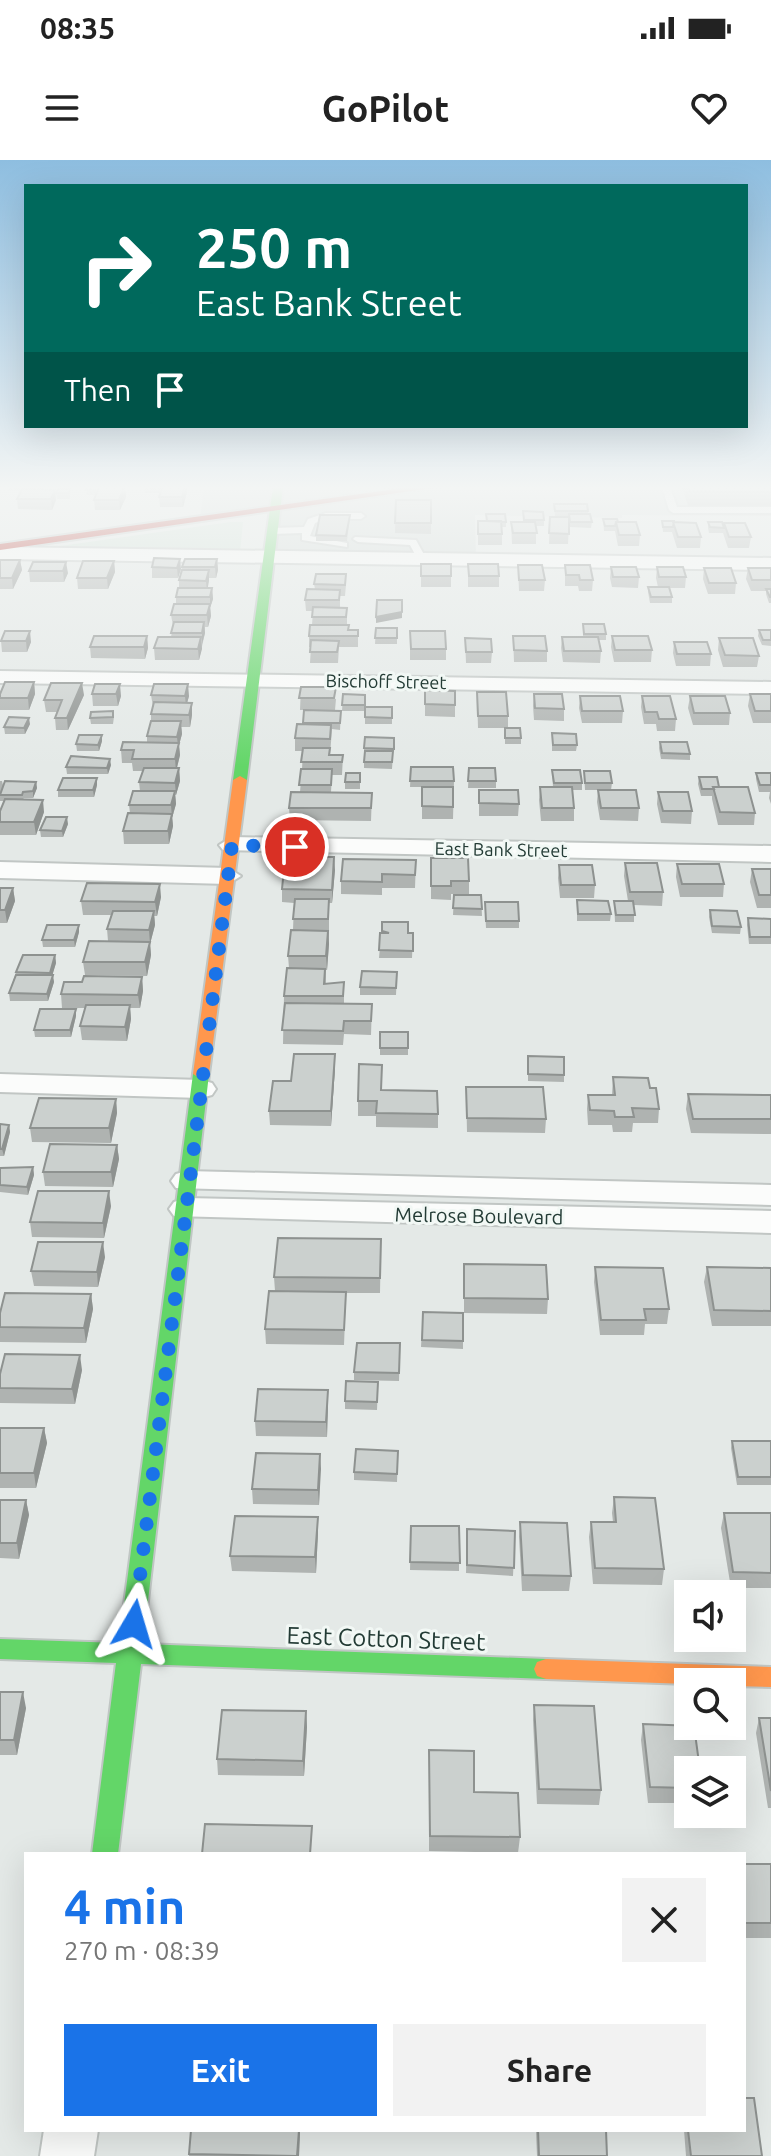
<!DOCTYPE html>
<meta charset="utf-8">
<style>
:root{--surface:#fff;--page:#f2f2f2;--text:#222;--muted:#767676;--accent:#1a73e8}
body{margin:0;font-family:Ubuntu,sans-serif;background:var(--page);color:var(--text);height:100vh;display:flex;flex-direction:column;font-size:30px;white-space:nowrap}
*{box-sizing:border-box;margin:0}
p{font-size:26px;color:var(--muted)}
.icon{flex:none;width:44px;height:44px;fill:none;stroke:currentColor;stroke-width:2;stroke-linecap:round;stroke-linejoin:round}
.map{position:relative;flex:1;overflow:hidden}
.drawer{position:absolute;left:24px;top:1692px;width:722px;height:280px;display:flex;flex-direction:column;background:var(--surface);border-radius:0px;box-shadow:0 8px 32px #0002}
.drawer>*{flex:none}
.banner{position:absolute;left:24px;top:24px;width:724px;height:244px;border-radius:0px;box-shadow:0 8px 32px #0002;background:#00695c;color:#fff;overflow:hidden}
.controls{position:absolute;left:674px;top:1420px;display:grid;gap:16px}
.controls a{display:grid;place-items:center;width:72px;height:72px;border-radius:0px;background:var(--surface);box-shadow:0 8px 32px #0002;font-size:40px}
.pin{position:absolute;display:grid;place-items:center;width:68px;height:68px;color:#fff;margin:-34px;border:4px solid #fff;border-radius:50%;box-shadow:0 2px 8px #0007}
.me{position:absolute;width:88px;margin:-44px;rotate:7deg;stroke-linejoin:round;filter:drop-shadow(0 0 6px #0008)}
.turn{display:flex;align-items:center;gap:28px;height:168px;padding:0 40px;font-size:36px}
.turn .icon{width:104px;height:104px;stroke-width:2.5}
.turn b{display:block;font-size:56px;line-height:68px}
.then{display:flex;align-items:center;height:76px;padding:0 40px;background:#0003;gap:16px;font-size:30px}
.round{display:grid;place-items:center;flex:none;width:84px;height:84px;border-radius:0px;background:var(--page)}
.headline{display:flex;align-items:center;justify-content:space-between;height:136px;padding:0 40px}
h1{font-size:48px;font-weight:700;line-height:60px;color:var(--accent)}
.button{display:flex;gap:16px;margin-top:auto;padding:16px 40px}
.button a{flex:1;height:92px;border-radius:0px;background:var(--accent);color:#fff;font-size:32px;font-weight:700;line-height:92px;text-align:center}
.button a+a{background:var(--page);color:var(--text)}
.status{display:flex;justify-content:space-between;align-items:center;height:56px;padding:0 40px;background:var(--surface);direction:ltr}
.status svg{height:22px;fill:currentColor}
header{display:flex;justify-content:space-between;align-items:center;height:104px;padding:0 40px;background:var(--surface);font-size:36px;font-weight:700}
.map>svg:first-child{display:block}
.built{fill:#d2dad7}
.green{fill:#cee1d5}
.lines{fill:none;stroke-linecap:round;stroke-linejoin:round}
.lane-casing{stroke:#c1c6c4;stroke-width:4}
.street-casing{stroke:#c1c6c4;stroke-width:4}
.fast-casing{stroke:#c0c6c4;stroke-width:4}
.slow-casing{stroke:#c0c6c4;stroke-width:4}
.jam-casing{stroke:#c0c6c4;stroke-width:4}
.lane{fill:#fbfcfb;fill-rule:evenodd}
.street{fill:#fbfcfb;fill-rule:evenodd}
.fast{fill:#63d668;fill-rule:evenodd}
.slow{fill:#ff974d;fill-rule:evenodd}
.jam{fill:#b3261e;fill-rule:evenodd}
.wall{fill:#afb3b1}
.shaded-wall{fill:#8e9290}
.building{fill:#cbd0ce;stroke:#8e9290;stroke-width:2}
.route{stroke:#1a73e8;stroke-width:14;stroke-dasharray:0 25.2}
.labels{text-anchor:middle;stroke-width:6;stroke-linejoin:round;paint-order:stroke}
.far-street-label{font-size:18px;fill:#233b35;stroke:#f2f8f5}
.street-label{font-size:20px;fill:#233b35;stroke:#f2f8f5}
.near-street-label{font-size:24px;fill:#233b35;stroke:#f2f8f5}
</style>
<div class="status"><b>08:35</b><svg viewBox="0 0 49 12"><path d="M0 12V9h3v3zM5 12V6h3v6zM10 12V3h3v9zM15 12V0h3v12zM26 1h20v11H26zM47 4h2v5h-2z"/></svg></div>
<header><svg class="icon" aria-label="menu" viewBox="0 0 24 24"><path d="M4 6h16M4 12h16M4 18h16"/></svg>GoPilot<svg class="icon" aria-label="heart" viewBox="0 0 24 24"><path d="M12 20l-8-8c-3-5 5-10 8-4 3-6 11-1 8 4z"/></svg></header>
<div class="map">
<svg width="771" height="1996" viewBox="0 0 771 1996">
<rect width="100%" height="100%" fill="#e4e9e7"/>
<path class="built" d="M204,327H771V356L622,355V358L475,355L476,400L268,398L275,348L200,359Z"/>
<path class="green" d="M231,362H243L240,392L60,386Z"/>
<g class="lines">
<defs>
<path id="lane" d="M662,327H670L677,347H771V353H673L669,350Z
M326,353H361L365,356L361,359H327L315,363L310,376L347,383V387L302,380V373L272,374L267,371L272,368L304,367L308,359Z
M355,377L416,380L427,400L419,402L410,385L358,382L353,379Z"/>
<path id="street" d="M0,387L771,398V410L0,399Z
M0,511L771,522V534L0,523Z
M232,677L771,686V702L223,690L219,685Z
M0,702L228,708L241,716L228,724L0,718Z
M0,914L201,920L212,923L216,929L212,935L201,938L0,932Z
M187,1011L771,1025V1045L176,1028L171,1021L176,1014Z
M186,1038L771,1051V1073L174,1056L169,1049L174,1042Z
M44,1970H98L94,1996H40Z"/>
<path id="fast" d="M273,327H283L247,620L240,624L233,620Z
M201,909L209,914L143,1484L546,1499L555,1502L558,1509L555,1516L546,1519L141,1504L118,1694H92L116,1503L0,1499V1479L119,1483L193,914Z"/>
<path id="slow" d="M240,616L247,620L209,914L201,919L193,914L233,620Z
M546,1499L771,1507V1527L732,1526V1522L688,1524L546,1519L537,1516L534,1509L537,1502Z"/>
<path id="jam" d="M410,327H439L0,390V384Z"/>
</defs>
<use href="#lane" class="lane-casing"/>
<use href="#street" class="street-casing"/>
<use href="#fast" class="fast-casing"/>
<use href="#slow" class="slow-casing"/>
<use href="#jam" class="jam-casing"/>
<use href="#lane" class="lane"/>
<use href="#street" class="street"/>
<use href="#fast" class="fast"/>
<use href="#slow" class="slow"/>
<use href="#jam" class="jam"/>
</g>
<path class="wall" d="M8,327H31L30,329L55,330L56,340L52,350L18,349L17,339L21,331H9Z
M125,327L126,337L120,350H95L94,340L96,335H87L86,330Z
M145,327H161L159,333H145Z
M682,327H771V346H688Z
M70,329V339H57L56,333Z
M187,332L183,347H160L159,337Z
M396,340H431V374L395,373Z
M554,344L588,351V354L592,362L591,368L570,367L569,363L568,384H549L550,357H568L569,356H555Z
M523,351L544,360V366H536V384H512L511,362H523Z
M350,355L347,381H316V375Z
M603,359L618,362L640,375L639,386H618L615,371H604Z
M478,361L506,362V367H502V385H478Z
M662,361L674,362L701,377L700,388H677L672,372H663Z
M708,362L724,367V363L751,377L749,388H728L723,373H709L708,368Z
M154,398L181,409L178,418H152V407Z
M217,399L218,410L216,418H209L207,428H212L213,439L210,448L211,456L208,467H205V473L199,500H155L154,488L171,477L173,466L171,455L176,444V437L179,428V420L182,407Z
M0,400H20L22,410L13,429H0Z
M114,401L115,412L108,429H78L77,418Z
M33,402L68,413L64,422H30L29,411Z
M421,404H451V427H421Z
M468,404L499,416V427H468Z
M518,405L545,420L544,431H519Z
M565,405L593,420L592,431H579L578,426H565Z
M611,407L639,417L638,428L612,427L610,418Z
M657,407L686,417L685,428H670L672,437V443H650L648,432V427H658L656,418Z
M704,408L736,423L735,434H708L703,419Z
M748,408H771V443H769L766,434V431H751L746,419Z
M314,424L346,425L345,436H340V447L347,448V465L349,470H358V487H339L338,503H310L311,487H309V476L312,465L313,451H306L305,440L315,429Z
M583,464L606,474V480H599L601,491L600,503L563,502L561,488L562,477H583Z
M376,468H397V484H375Z
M759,470H771V486L762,485L758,476Z
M5,471L31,482L27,492H2L1,481Z
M410,471L446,489V500H410Z
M147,476L148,488L145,499L91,498L90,487Z
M513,476L547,491V502H514Z
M612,476L652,490L651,502H614L611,487Z
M465,478L492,492L491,503H466Z
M719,478L759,496L757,507H723L718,490Z
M674,482L711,494L710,506H676L673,493Z
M34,522L35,534L29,550H0V534Z
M95,524L121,536L118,546H93L92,534Z
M301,527L336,539L335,550H300Z
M425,530L455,545V557L425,556Z
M477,532L508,556V568H478Z
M343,534L365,535V551H342Z
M534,534L564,549V561L534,560L533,546Z
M750,534H771V563H753L748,546Z
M84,535L68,570H56L55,558L58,552H46L44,540Z
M151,535L189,536L187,543L192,555L190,567H181L182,574L179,585L180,595L177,608H179L180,621L176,635H175L176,644L172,658L173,666L169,684H124L123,671L130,653L129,645L140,631L139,622L143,611H133L132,603H122L121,590L147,582V576L151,561V554L153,547Z
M580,536L623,551L622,563H582L579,548Z
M642,536L676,559L675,571H657L656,564H644L641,547Z
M690,536L730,553L729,565H693L688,548Z
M365,547H392V564H365Z
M304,550L341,551L340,570L332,569L330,595H343L342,615H332L331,632L372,633L371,661L290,660L289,648L300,632L302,609L303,591H295V578L303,565Z
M114,557L113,564H91L90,558Z
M30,564L25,574H5L4,567Z
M505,568L521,578V584H505Z
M552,573L577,585L576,591H552Z
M102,575V581L99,591H77L76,584Z
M394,578L392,609L364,608V588Z
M660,582L690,594V600L661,599L659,588Z
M111,605L108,614H67L66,607Z
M411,607L454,621L453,659H422V627H410Z
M469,608L496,621V628H468Z
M552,610L582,623V630H572L574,648V661H541L539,640L540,627H553Z
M584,611L612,623L611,630H585Z
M360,613V629H345V622Z
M756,613H771V644L769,638L770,632H759L756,619Z
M699,617L719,627L755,653L754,665H718L712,639V636H701L698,624Z
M0,621H2L3,625L36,622L37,628L33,638H24L23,639L44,652L36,675H0V651L4,641H0Z
M97,625L94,637H58V630Z
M479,630L519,644L518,656H479Z
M598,630L639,648L638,661L600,660L597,642Z
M658,632L692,651L691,664L661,663L657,644Z
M68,664L63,677H41L40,670Z
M431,698L469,721V734H451V740L431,739Z
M416,700L415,728H382V735L341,734V721Z
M625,703L663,732L662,746L634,745V762H615L614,741H628L624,716Z
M677,704L724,724L723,737H680L676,717Z
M559,705L595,725L594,738H560L558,718Z
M752,709H771V748H757L750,722Z
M335,710L332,743H329V784L327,810H326V824L344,822V843L372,844L371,875L344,874L343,885L283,884L284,836L289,808L288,796L293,770L294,743L282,742V729Z
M0,728H13L15,741L7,763H0Z
M454,735H481L482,756L453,755Z
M161,737L157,756H154L155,765L150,784L151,795L147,816L85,815L83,802L108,781L107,769L111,755H83L81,741Z
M577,740L611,754L610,761H577Z
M485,749L519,761V768H486Z
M710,750L741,767L740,774L712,773L709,757Z
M748,758L771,759V784H749L747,765Z
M382,762L408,773H413L412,798H379Z
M79,765V772L75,787H43L42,780Z
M55,795L56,803L52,815L54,822L48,841H10L9,833L16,812Z
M397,812L396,835H360V827Z
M142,817L143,831L140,848H130L131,859L127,881L82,880L80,866L85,848H62L61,834L82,822Z
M76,856L71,877H35L34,870Z
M380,872H408V895H380Z
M528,896L564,915V922L528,921Z
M335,908L331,966L270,965L269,951L291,921Z
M613,917L650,928L659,949L658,963H633L632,972H613L612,965H588L587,949L588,935H612Z
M466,927L546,959L545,973L467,972Z
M381,930L438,954V968L376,967V956H358V941Z
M688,934L771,935V974L691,973L686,949Z
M116,939L117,953L111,983L32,982L30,968Z
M0,964L9,965L10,972L4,996H0Z
M117,985L119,999L113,1027L45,1026L43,1012Z
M33,1007L34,1015L28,1035L0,1032V1008Z
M111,1046L104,1078L32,1077L30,1062Z
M381,1079L380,1133H346L344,1185L266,1184L265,1169L275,1131L274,1117Z
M105,1097L98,1127L34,1126L31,1111Z
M464,1104L548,1139L547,1154L464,1153Z
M595,1107L669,1149L667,1164H645L644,1175H600L594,1122Z
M707,1107L771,1108V1166H712L704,1122Z
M91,1134L93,1149L86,1183L0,1182V1153Z
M423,1152L463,1153V1189L421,1187Z
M400,1183L399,1221L354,1220V1212Z
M82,1210L75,1244L0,1243V1214Z
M378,1222L377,1250L345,1249V1241Z
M328,1230L327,1277L256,1276L255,1261Z
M0,1268H44L47,1283L36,1328H0Z
M732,1281H771V1325H737L731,1288Z
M398,1291L397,1322L354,1320V1312Z
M320,1294L319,1345L253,1344L252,1329Z
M614,1337L664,1409L662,1425L593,1424L589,1377L591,1362H613L612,1353Z
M0,1340H26L29,1355L19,1399L0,1398Z
M724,1353H771V1428H731L721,1368Z
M318,1357V1372L316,1413L232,1411L230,1396Z
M520,1362L571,1416L569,1431H522L519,1377Z
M411,1366H459V1411L410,1410Z
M467,1369L515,1371L513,1416L466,1413Z
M0,1532L26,1548L17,1595H0Z
M534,1545L601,1630L599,1645L537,1644L533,1560Z
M306,1551L307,1567L304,1616L218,1615L217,1599Z
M759,1558H771V1648H768L756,1573Z
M643,1564L688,1610V1643H648L641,1580Z
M429,1590L520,1677L518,1693L429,1691Z
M744,1704H771V1778H744Z
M191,1970H300L299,1996H189Z
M536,1970H606L607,1996H537Z
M684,1970H744L762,1996H686Z"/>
<path class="shaded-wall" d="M125,327L126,337L120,350L119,340Z
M185,327H187V332L183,347L182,337Z
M55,330L56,340L52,350L51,339Z
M180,399L181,409L178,418L177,408Z
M217,399L218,410L216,418L215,407Z
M20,400L22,410L13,429L12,418Z
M114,401L115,412L108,429L107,418Z
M66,402L68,413L64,422L63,411Z
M209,410V421L207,432L206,421Z
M212,428L213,439L210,448V437Z
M210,444L211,456L208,467L207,455Z
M402,452V458L376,463V457Z
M204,462L205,473L202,484V473Z
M30,471L31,482L27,492L26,481Z
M147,476L148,488L145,499L144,487Z
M201,477L202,489L199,500L198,489Z
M34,522L35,534L29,550L28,538Z
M82,523L84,535L68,570L67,558Z
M120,524L121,536L118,546L116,534Z
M188,524L189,536L186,547L185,536Z
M192,543V555L190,567L189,555Z
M29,558L30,564L25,574L24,568Z
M181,561L182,574L179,585L180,595L176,611L175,599L178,587L177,577Z
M102,575V581L99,591L98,585Z
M110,599L111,605L108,614L107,608Z
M179,608L180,621L176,635L175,623Z
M97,618V625L94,637L93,630Z
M36,622L37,628L33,638V631Z
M175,631L176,644L172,658L171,645Z
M43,640L44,652L36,675L34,662Z
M172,654L173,666L169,684L168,671Z
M67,657L68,664L63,677L62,671Z
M334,697L335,710L332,743V730Z
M160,724L161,737L157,756L155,742Z
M13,728L15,741L7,763L5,750Z
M154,751L155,765L150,784L149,770Z
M79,765V772L75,787L74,780Z
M328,771L329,784L327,810L326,796Z
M150,782L151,795L147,816L145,802Z
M55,795L56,803L51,820L50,813Z
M53,815L54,822L48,841L47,834Z
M142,817L143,831L140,848L138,835Z
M130,845L131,859L127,881L125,867Z
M76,849V856L71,877L70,870Z
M335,894V908L331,966V951Z
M116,939L117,953L111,983L109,968Z
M9,965L10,972L4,996L2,989Z
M117,985L119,999L113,1027L111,1012Z
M33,1007L34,1015L28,1035L27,1027Z
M109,1031L111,1046L104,1078L103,1063Z
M103,1082L105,1097L98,1127L97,1112Z
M91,1134L93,1149L86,1183L84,1168Z
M80,1195L82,1210L75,1244L72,1229Z
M328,1230V1245L327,1277L326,1262Z
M44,1268L47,1283L36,1328L34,1313Z
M320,1294L321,1309L319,1345L318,1330Z
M26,1340L29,1355L19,1399L17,1383Z
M318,1357V1372L316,1413L315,1397Z
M23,1532L26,1548L17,1595L14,1580Z
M306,1551L307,1567L304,1616L303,1601Z
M299,1970H300L299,1996H297Z"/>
<path class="building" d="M87,327H99L98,330H86Z
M99,327H124L119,340H94Z
M162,327H185L182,337H159Z
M688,327H771V332L690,331Z
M22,329L55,330L51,339H17Z
M58,329H70L69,333H56Z
M396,340H431V363H395Z
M554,344H587L588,351H555Z
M523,351L543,352L544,360H524Z
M486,354H505L506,362L487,361Z
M569,354H590L592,362H570Z
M320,355H350L346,376L316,375Z
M550,357H569V374L549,373Z
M603,359H617L618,362H616L615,366H605Z
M478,361H501L502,374H478Z
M662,361H674L673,367H663Z
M511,362H535L537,373H513Z
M616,362H636L640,375H619Z
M673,362L696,363L701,377H678Z
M708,362H722L724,368L710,367Z
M724,363H745L751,377H729Z
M154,398L180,399L177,408L152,407Z
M185,399H217L215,407H182Z
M0,400H20L12,418H0Z
M83,401H114L107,418H77Z
M33,402H66L63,411H29Z
M421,404H451V416H421Z
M468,404H498L499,416H469Z
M518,405H542L545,420H519Z
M565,405H590L593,420H580L579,415H566Z
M611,407H636L639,417H613Z
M657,407H683L686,417H659Z
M704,408H731L736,423H709Z
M748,408H771V420H752Z
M182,410H209L206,421L179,420Z
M316,414H346L345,425L314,424Z
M648,427H669L672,437H651Z
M178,428H212L210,437H176Z
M307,429L340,430L339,440H305Z
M766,429H771V437H770Z
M377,440H402V452L376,457Z
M174,444H210L207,455H171Z
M313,447L347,448L346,457H312Z
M174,462H204L202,473H171Z
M583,464H604L606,474H584Z
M310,465H349L348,470H358V476H309Z
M376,468H397V478H375Z
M759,470H771V480H763Z
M5,471H30L26,481H1Z
M410,471H445L446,489H411Z
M94,476H147L144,487H90Z
M513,476H545L547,491L514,490Z
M612,476H648L652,490H615Z
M158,477H201L198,489L154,488Z
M562,477H598L601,491H564Z
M465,478L491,479L492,492H466Z
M719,478H753L759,496L725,495Z
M311,480L339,481L337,492H310Z
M674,482H707L711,494H677Z
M5,522H34L28,538H0V534Z
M51,523H82L67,558H55L62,540H44Z
M95,524H120L116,534H92Z
M154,524H188L185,536L151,535Z
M301,527H336L334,538H299Z
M425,530L455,531V545L425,544Z
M477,532H506L508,556H478Z
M343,534L365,535V545H342Z
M534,534H562L564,549L535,548Z
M750,534H771V551H755Z
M580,536H620L623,551H582Z
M642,536H670L676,559H659L657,552H645Z
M690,536H725L730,553H694Z
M154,542L192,543L189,555L151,554Z
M365,547H392V558L365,557Z
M304,550L341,551L340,563H303Z
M113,551V557L90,558L91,552Z
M9,557L29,558L24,568L4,567Z
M151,561H181L177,577L147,576Z
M297,564L331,565L330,579L295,578Z
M505,568H520L521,578H505Z
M552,573L576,574L577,585H553Z
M79,575H102L98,585L76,584Z
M365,577L394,578V589L364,588Z
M123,582L179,583L175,599H132L134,590H121Z
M660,582H687L690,594L662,593Z
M303,588H330L329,595H343L342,602H301Z
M365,591H393L392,602H364Z
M71,596L110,599L107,608L66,607Z
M411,607H453L454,621H410Z
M144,608H179L175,623L139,622Z
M469,608H495L496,621H468Z
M301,609H332L331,625H299Z
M552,610H580L582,623H554Z
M584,611H610L612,623H585Z
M346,613H360V622H345Z
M756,613H771V625H760Z
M699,617H717L719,627H713L714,629H702Z
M63,618H97L93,630H58Z
M5,621L36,622L33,631L23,632L22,635H0Z
M422,627H453V647L422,646Z
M540,627H572L574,648H542Z
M713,627H748L755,653L720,652Z
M479,630H518L519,644L479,643Z
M598,630H636L639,648H601Z
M133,631H175L171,645H129Z
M291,632L372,633L371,648H289Z
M658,632H688L692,651H663Z
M5,639L43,640L34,662H0V651Z
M128,653L172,654L168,671H123Z
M46,657H67L62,671L40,670Z
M300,697H334L332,730L282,729L284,709H299Z
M431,698H468L469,721H451V726H431Z
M343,699L416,700L415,715L382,714V722L341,721Z
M625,703H657L663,732H630Z
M677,704H719L724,724H682Z
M559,705H592L595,725H561Z
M752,709H771V735H759Z
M87,723L160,724L155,742L81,741Z
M0,728H13L5,750H0Z
M454,735H481L482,749L453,748Z
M295,739H329L328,759H293Z
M577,740L608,741L611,754H578Z
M614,741H633L635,755H616Z
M485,742H518L519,761H486Z
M710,750L737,751L741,767L712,766Z
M113,751H154L149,770L107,769Z
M748,758L771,759V777H750Z
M382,762H408V773H413V791L379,790L380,773H389L382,771Z
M47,765H79L74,780H42Z
M291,770L328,771L326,796H288Z
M89,781L150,782L145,802H83Z
M23,795H55L50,813L16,812Z
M287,808L325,809L324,824L344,822L343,836H284Z
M362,811L397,812L396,828L360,827Z
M16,815H53L47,834L9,833Z
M84,816L142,817L138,835L61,834L64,822H82Z
M285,843L372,844L371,861H344L343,871L282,870Z
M86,845H130L125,867L80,866Z
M40,849H76L70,870H34Z
M380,872H408V888H380Z
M294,894H335L331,951H269L273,921H291Z
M528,896L564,897V915L528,914Z
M359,904L382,905L381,930L437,931L438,954L376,953L377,941H358Z
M613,917L648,918L650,928H656L659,949L632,948L634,957H615L614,951L590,950L588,935H615Z
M466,927H543L546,959L467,958Z
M688,934L771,935V959H693Z
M39,938L116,939L109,968H30Z
M0,964L9,965L2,989H0Z
M50,984L117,985L111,1012H43Z
M33,1007L27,1027L0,1025V1008Z
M38,1031H109L103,1063L30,1062Z
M278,1078L381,1079L380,1118L274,1117Z
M38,1082H103L97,1112L31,1111Z
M464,1104L546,1105L548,1139L464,1138Z
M595,1107L663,1108L669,1149H644L646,1160H601Z
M707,1107L771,1108V1151L714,1150Z
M269,1131L346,1132L344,1170L265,1169Z
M5,1133L91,1134L84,1168L0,1167V1153Z
M423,1152L463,1153V1181L422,1180Z
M357,1183H400L399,1213L354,1212Z
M5,1194L80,1195L72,1229L0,1228V1214Z
M346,1221L378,1222L377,1242L345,1241Z
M258,1229L328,1230L326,1262L255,1261Z
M0,1268H44L34,1313H0Z
M732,1281H771V1317H738Z
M356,1289L398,1291L397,1314L354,1312Z
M256,1293L320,1294L318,1330L252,1329Z
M614,1337L655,1338L664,1409L595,1408L591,1362H616Z
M0,1340H26L17,1383H0Z
M724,1353H771V1413L733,1412Z
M235,1356L318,1357L315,1397L230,1396Z
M520,1362L567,1363L571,1416L523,1415Z
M411,1366H459L460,1403L410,1402Z
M467,1369L515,1371L514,1408L467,1405Z
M0,1532H23L14,1580H0Z
M534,1545L594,1546L601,1630L539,1629Z
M222,1550L306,1551L303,1601L217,1599Z
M759,1558H771V1631Z
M643,1564L694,1566L700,1610H688V1628L650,1627Z
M429,1590L474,1591V1632L518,1633L520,1677L430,1676Z
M205,1664L312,1666L310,1694H202Z
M744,1704H771V1763H744Z
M744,1938H754L762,1996H691L688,1970H744Z
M191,1970H299L297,1996L189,1994Z
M538,1970H606L607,1996H539Z"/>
<linearGradient id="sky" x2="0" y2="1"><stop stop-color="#8ebee0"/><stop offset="0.54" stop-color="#f3f5f4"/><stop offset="1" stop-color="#f3f5f4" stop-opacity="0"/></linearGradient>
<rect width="771" height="607" fill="url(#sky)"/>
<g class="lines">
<path class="route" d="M134,1464L232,685L295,687"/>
</g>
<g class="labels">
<g class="far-street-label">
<text transform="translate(386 522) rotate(1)" y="6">Bischoff Street</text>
<text transform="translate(501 690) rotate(1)" y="6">East Bank Street</text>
</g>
<g class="street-label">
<text transform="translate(479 1056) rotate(1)" y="7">Melrose Boulevard</text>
</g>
<g class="near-street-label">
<text transform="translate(386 1479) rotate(2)" y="8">East Cotton Street</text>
</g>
</g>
</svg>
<div class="controls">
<a><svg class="icon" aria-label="sound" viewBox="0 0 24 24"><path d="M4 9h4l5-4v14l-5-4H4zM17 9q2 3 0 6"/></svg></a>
<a><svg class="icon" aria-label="search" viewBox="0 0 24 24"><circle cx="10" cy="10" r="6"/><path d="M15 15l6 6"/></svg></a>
<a><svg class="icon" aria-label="layers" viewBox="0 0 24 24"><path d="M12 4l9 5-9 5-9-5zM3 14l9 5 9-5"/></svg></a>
</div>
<div class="pin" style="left:295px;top:687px;background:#d93025"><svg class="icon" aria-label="arrive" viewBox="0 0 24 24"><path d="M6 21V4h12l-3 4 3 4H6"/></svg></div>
<svg class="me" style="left:134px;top:1464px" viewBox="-20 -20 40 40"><path d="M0-17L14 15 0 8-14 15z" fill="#1a73e8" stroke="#fff" stroke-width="4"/></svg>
<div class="banner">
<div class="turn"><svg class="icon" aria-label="right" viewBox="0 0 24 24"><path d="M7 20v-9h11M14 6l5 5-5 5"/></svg><div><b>250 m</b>East Bank Street</div></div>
<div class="then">Then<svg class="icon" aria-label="arrive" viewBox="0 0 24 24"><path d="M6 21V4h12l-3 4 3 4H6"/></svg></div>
</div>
<section class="drawer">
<div class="headline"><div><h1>4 min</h1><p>270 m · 08:39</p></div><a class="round"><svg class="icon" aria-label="close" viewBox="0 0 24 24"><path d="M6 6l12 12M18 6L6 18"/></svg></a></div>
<div class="button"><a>Exit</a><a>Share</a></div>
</section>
</div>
